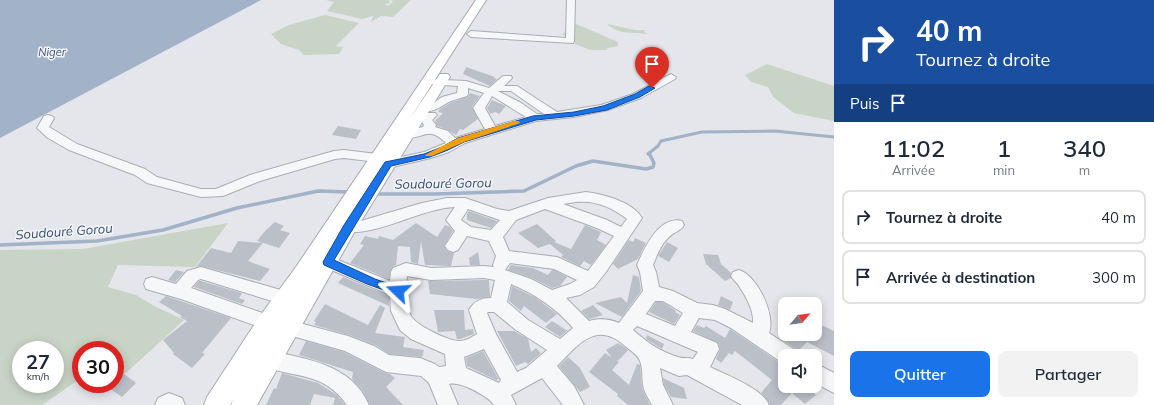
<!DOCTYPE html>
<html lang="fr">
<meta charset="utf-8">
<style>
:root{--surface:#fff;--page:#f2f2f3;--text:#1f2937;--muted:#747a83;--line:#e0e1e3;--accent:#1a73e8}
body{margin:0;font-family:Mulish,sans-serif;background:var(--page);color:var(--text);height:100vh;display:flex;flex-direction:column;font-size:15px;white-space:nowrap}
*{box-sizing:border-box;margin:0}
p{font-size:13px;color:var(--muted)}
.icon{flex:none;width:22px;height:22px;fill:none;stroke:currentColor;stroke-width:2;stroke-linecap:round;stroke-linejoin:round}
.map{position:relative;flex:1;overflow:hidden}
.panel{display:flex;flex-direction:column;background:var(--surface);width:320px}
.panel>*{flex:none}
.top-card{background:#1a4fa0;color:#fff;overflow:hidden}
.needle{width:26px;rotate:62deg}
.buttons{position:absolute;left:778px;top:297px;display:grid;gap:8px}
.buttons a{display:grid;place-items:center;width:44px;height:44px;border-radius:8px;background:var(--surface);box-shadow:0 2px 10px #0003;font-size:20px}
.speed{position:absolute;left:12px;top:341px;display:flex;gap:8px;font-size:20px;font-weight:700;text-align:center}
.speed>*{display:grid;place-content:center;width:52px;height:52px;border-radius:50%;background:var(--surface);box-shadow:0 2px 10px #0003;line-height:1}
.speed small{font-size:10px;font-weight:400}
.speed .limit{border:6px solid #d22;background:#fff;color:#111}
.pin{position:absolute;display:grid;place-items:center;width:34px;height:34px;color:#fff;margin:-41px -17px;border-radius:50% 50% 50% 0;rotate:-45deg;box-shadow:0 0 4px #0007}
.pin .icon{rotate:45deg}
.me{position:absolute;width:44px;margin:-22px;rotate:290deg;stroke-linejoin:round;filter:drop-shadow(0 0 3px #0008)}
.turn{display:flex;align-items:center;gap:14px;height:84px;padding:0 16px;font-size:18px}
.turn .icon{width:52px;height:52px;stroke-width:2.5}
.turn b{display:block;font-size:28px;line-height:34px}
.then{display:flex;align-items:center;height:38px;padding:0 16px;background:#0003;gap:8px;font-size:15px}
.eta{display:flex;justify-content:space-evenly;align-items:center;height:68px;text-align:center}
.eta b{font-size:24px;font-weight:600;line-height:28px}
.primary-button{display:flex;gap:8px;margin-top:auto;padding:8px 16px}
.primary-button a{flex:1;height:46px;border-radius:8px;background:var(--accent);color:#fff;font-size:16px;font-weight:600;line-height:46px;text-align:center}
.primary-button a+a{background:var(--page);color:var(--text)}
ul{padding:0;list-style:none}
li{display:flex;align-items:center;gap:12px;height:54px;margin:0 8px 6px;padding:0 8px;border:2px solid var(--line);border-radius:8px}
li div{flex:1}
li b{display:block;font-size:15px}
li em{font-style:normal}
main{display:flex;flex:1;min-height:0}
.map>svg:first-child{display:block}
.green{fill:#c8d4c5;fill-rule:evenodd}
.water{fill:#a1b2c9}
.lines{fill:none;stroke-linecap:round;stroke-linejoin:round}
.stream-far1{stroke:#a1b2c9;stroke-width:3}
.stream{stroke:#a1b2c9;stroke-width:3.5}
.building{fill:#bbbfc8}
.minor-casing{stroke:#a9adb5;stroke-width:2}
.major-casing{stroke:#a4aab6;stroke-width:2}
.minor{fill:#f6f7f9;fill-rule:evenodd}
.major{fill:#fff;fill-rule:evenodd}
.route{fill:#1a73e8;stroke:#114b97}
.slow{fill:#f59e0b}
.labels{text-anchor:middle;stroke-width:3;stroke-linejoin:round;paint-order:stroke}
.far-water-label{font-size:11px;font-style:italic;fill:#385075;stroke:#f4f5f8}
.water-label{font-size:13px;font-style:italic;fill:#385075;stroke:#f4f5f8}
</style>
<main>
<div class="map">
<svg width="834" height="405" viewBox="0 0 834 405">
<rect width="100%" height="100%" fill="#e4e6eb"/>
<path class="green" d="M326,0H389L390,3L385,4L388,6L393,2L391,0H411L393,17L381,16L371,22L373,16L362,19L327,11L334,2Z
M325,15L359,23L336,46L343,47L339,54L304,55L299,50L281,44L271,34L289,25Z
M574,23L618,42V46L608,48L606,50H590L575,44V36L562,35Z
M607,24L635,30H645L644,32L648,34C633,32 618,35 607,24Z
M767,64L834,86V121L794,113L773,97L768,87L751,82L745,75Z
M228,223L195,267L118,265L108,287L136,295L154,306L184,320L116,382L115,350H81V378L42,405H0V250L83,249ZM21,350H55V384H21Z"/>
<path class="water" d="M0,0H261L0,138Z"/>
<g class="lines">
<path class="stream-far1" d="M648,154L658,146L661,141L702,132L775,131L834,137"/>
<path class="stream" d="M374,194H436L524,191L576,166L593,161L646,169L653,167L654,163L649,153
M0,245L97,241L163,230L237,208L318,191L350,192"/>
</g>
<path class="building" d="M466,67L495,77L494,78L497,79L490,86L463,74Z
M470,93L480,96L472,107L478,119L463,130L460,129L456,135L448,130L437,126L435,121L443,113L438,112L440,109L452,102L468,97Z
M492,100L506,106L499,114L495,112L490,114L487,108Z
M338,126L361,130L356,139L332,135Z
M469,211L497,221L491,228L467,220V214Z
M275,222L284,226L280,230L290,233L279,248L257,241L266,230Z
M416,223L437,237L445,225L450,227L453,231L444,246L447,251L454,253L451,266L425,265L421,241L418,264L411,262L410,247L398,246L396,265L392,267L389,279L350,263L364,245L360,244L365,236L378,239L379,236L393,240Z
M537,224L556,241L554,242L571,249L585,225L601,232L597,240L606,245L591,265L584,261L580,266L561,257L563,255L550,244L538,248L518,233Z
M635,238L646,243L638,259L618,269L613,264L629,240L633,242Z
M238,241L263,243L248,261L270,269L260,281L201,266L196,267L211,248L231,253Z
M667,242L678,248L669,262L658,256Z
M478,252L480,265H470L469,258Z
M703,254L718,255L721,264L731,273V278L725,281L706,264Z
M511,265L533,268L548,275L552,270H554L567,277L560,286L552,288L532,278L508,270Z
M176,270L184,272L175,282L168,280Z
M633,275L639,277L641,291L622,317L595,303L621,297L627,303Z
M343,277L389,296V306L338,283Z
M484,280H489L490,297L477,299L430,294L428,281Z
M199,281H201L242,293L239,298L245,300L242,304L194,287Z
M512,286L536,298L557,314L546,323L524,306L521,311L509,301Z
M166,296L231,318L202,353L205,354L192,368L173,354L174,353L163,340L187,321L180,317L182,316L159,302Z
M721,296L733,302L730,310L718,305Z
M656,302H663L676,311L675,312L680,315L674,324L649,312Z
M325,304L368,325L380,305L385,308L375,333L405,337L403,347L424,350L422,357L389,354L375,345L349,335L314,325L316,322L314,321Z
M593,305L603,315L589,319L581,311Z
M434,310H464L465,330L473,329L474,334L460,339H457L455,331L438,332Z
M552,321L566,330H568L560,337L545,327Z
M815,322L834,331V356L807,342L797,352L796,349L781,339L783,334H815Z
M697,325L704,328L706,326L725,338L730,329L780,363L785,364V386H806L816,395L805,404L792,393L781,405H770L761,393L772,380L735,351L732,355L729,353L721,363L716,359L720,350L718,343L693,331Z
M497,331H514L528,339L531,352L536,348L541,353L528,364L525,362L516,366Z
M647,335L664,344L662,349L646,339Z
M306,341L344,352L385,373L390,374L395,378L386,387L403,405H370L363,391L352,379L353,372L299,355Z
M618,343L628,350L621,358L617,361L619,362L612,370L629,385L637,364L640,365L642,388L650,405H628L617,396L618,394L589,372L605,353L612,358L606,350Z
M483,351L498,378L499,379L496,380L467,366L466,358Z
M568,357L580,368L590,387L580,392L559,366Z
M282,373L318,383L337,395L345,405H333L335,398L314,394L310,405H266L274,388L276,389Z
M124,374L136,383L122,397L109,388Z
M663,378L684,388L687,399L671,397L664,385Z"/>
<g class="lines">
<defs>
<path id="minor" d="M567,0H575L574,41L573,43L471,37L467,34L471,31L566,38Z
M671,74L676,77L675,79L641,98L608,110L574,117L536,121L465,143L449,152L431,158L388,168L383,167L382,164L383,161L424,152L446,143C427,124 423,141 405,137L403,134L405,131L423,127L424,125L420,119L427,113H435L437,115L432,120L436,125L435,127L448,131L455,138L485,129L473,108L484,93L468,88V94L467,96C462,98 456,99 451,101C442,105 428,118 418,107L420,105L432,104L442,97L457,93L458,86L428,84L423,81L424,79L466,81L489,88L503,76H511L512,78L504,86H517L557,112L601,105L633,94ZM498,91H511L544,114H537L521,103ZM492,96L526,117L495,126L485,108Z
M48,115L52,116L54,118L49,127L77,144L145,169L157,177L201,189H216L250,175L334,151L344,150L377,154L381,155L383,158L381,161L377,162L344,158L335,159L260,181L223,196L201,197L147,183L135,175L69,150L48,138L37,128L44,116Z
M586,192C603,194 633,202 642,218L606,272L594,287L580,295L566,298L589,321C599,318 610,319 619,323L643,291L640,272L637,265C644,249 659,215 682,221L684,225C681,231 674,232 669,237C661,244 657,255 653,265L656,272L659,287L673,291L697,303L713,305L725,309L753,323C754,310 746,297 739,286C737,282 733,280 731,276L733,272L739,270C757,275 776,315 769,333L795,350L797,356H785V363L781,362L731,328L715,320L699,318L691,332L717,343L719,349L710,367C726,375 762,388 769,405H742L687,375L679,376L660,368L663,385L673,405H652C649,399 644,392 643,385C642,378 643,368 640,361C638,355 630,350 625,346C596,319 577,346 557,366L574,386L584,405H563L542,378L511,395L516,405H494C488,396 460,381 449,384L458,405H438L429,383L421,376L386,372L345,351L282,333L279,328L282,323L288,320L348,336L374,346L389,355L420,358L435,364L439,367L446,366L445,354L411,339L400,330L391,311L390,295L322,266L320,262L322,258L328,256L390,281L391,272L393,268L406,263L431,268L484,266L494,267L493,265L496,256L489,241L467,236L458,250L453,252L448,250L445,246L455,231L446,220L455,207C416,209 372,241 335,230L333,226L335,222L340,221H361L422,203L447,198H465L497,209L509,211L548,198ZM576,202C595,200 612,207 627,219L621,227L607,220L563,204ZM468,209L500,220L491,230L471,227L461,220ZM545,209L597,228L614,236L588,271L557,257L509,251L503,237L516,220ZM510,263L554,269L577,280L570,284L552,290L531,279L505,270ZM407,276L431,280L484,278L495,280L491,298C481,298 474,301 469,310L477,334C472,337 466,341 460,341C450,342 415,325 411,316C405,304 406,288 407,276ZM511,284C535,294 556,308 573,328L560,339L528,320L507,302ZM655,301H663L683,313L675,326L646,314ZM488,312H494L516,330L547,350L526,368L517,372L496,334L487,313ZM637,326L698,352L693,359C688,357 683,359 678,357C659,351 648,343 633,330ZM484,349L501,380L499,383L466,368L464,357Z
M201,267L291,293L293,298L291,303L285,305L201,279L198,280L191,288L274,317L277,322L274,327L268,330L181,299L146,289L144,284L146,279L152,277L176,284L187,271Z
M270,351C308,359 352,365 369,405H347C323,371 297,379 263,366L261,360L263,354Z
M815,363L834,373V393L815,383Z
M169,393L182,398L185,405H155L158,398Z"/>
<path id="major" d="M476,0H486L409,120L440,74H448L450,77L355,231L257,405H231L233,400L230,405H204L207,397L260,316L296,267Z"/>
</defs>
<use href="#minor" class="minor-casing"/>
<use href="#major" class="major-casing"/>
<use href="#minor" class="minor"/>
<use href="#major" class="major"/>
</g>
<path class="route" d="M649,86L655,88L640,97L607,110L574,116L536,120L464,142L448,150L430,157L391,166L334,260L375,279L401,288L403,291L401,294L398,295L367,284L324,265L323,262L344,225L385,162L424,154L442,147L458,138L533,116L574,112L603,106L635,94Z"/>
<path class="slow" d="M514,121H519L520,123L464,142L432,156H426L425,155L458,138Z"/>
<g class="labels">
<g class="far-water-label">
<text x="52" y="56">Niger</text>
</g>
<g class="water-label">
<text transform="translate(443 183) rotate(-1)" y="5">Soudouré Gorou</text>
<text transform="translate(64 231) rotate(-4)" y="5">Soudouré Gorou</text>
</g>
</g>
</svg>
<div class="buttons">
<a><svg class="needle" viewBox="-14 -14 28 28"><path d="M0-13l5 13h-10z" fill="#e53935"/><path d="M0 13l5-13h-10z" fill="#747a83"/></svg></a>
<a><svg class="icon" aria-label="sound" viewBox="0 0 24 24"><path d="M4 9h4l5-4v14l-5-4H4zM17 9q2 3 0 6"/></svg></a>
</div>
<div class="speed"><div>27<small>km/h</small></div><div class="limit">30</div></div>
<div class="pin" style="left:652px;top:88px;background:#d93025"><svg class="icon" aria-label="arrive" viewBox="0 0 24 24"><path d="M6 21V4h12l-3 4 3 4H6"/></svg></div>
<svg class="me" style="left:398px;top:291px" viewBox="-20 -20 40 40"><path d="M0-17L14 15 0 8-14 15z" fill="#1a73e8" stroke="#fff" stroke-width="4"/></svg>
</div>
<section class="panel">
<div class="top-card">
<div class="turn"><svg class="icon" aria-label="right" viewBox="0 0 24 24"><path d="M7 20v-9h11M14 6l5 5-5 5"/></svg><div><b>40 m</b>Tournez à droite</div></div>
<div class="then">Puis<svg class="icon" aria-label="arrive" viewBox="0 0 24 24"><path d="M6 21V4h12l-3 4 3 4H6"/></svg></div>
</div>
<div class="eta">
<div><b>11:02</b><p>Arrivée</p></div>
<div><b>1</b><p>min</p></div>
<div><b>340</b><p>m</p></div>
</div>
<ul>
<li><svg class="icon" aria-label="right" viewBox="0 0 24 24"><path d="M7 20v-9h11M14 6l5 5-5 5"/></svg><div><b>Tournez à droite</b></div><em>40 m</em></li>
<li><svg class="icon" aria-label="arrive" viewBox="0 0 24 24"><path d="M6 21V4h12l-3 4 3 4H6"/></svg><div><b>Arrivée à destination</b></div><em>300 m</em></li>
</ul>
<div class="primary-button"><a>Quitter</a><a>Partager</a></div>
</section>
</main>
